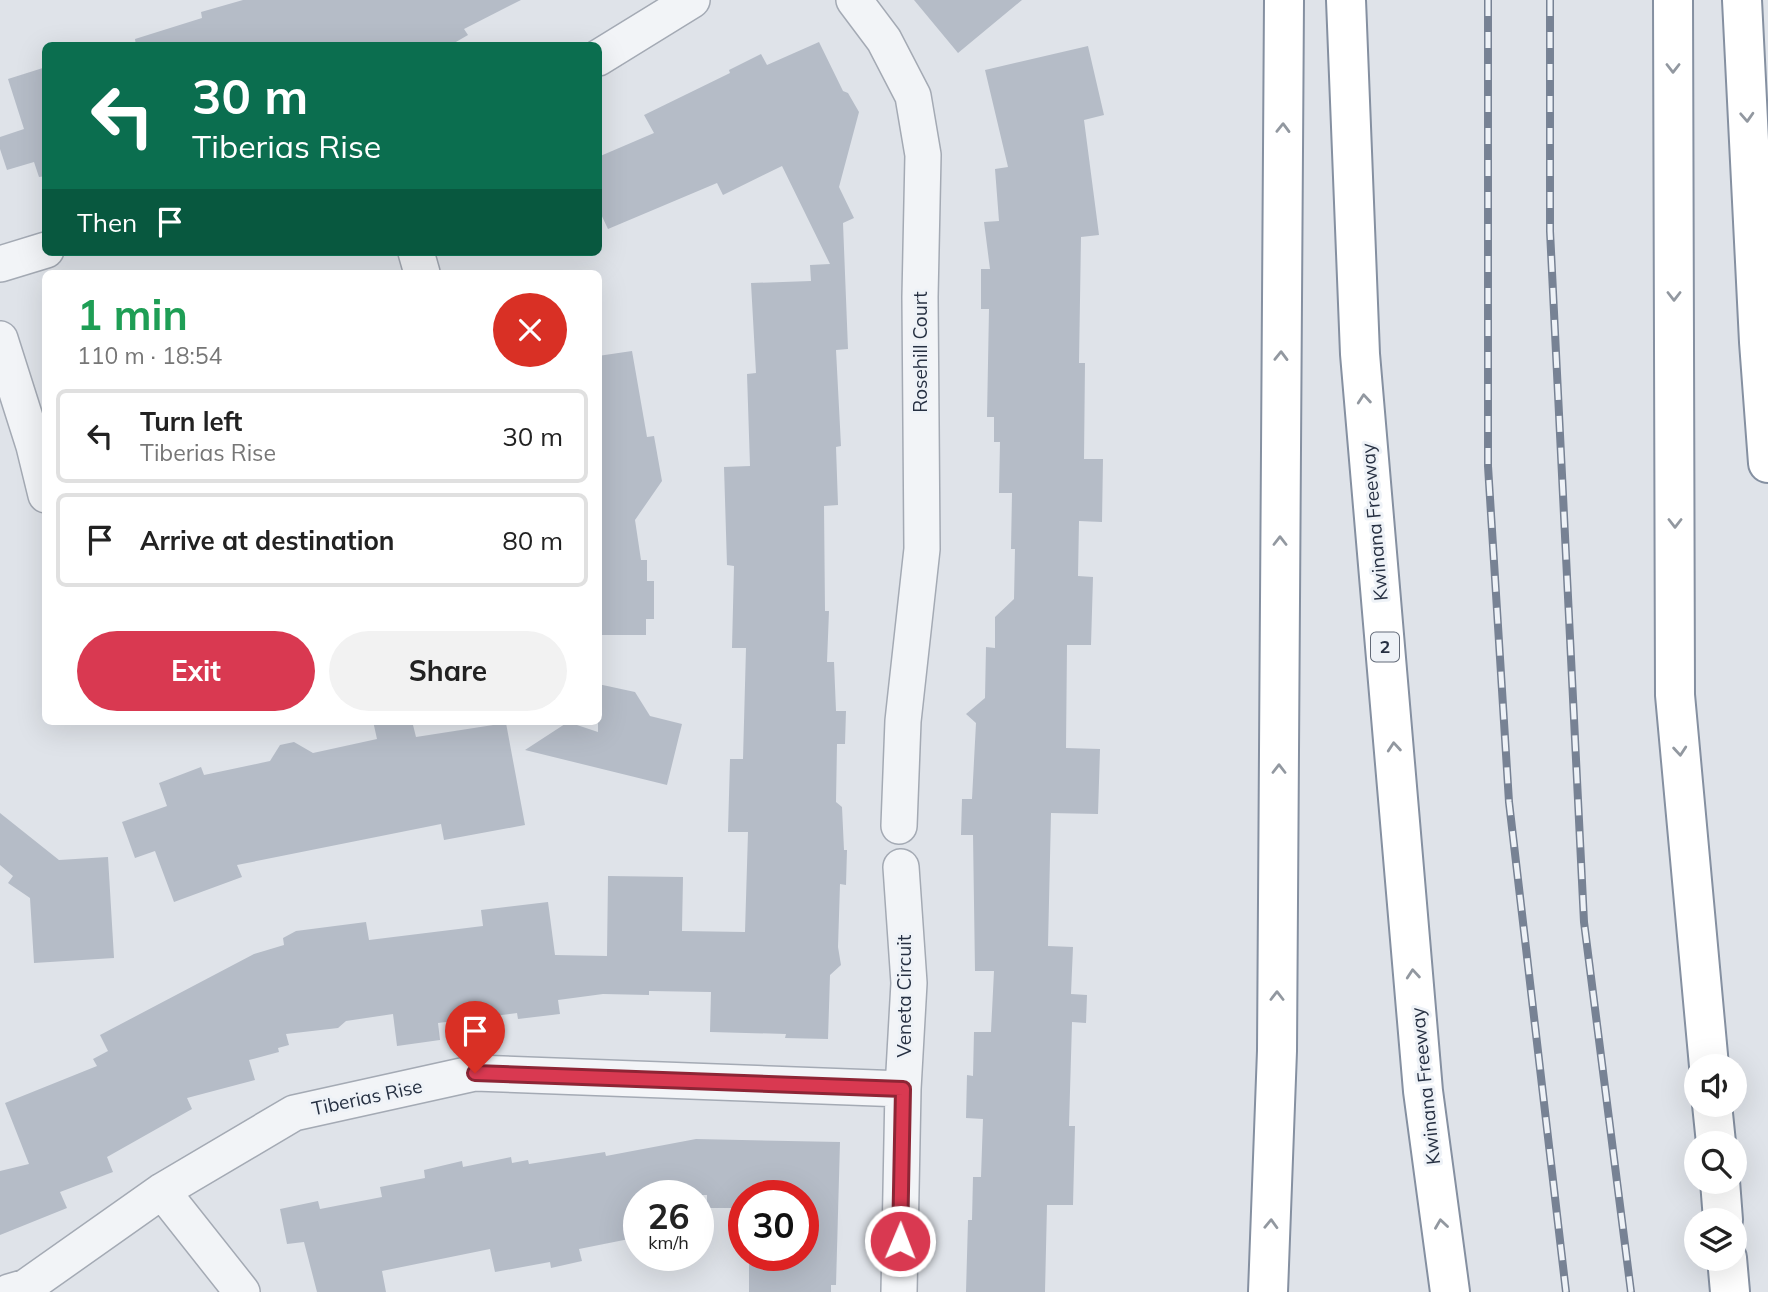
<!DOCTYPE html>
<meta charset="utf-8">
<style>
:root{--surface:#fff;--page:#f2f2f2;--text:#222;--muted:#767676;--line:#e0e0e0;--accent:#d93951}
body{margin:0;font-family:Mulish,sans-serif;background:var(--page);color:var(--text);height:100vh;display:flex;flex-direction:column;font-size:26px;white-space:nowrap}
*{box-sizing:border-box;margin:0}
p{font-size:23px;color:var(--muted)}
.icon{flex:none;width:38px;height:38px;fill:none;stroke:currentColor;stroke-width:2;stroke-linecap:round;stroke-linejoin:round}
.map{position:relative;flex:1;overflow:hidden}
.sheet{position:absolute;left:42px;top:270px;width:560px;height:455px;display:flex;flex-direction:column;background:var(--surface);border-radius:10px;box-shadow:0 7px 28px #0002}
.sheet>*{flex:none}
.banner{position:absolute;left:42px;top:42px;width:560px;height:214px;border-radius:10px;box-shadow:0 7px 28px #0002;background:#0b6e4f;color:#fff;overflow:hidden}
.tools{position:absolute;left:1684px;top:1054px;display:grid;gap:14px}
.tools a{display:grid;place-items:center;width:63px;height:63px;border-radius:50%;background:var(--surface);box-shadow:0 7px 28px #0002;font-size:35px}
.speed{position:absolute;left:623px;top:1180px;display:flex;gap:14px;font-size:35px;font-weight:700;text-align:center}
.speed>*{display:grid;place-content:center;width:91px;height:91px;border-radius:50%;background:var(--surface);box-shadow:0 7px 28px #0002;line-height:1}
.speed small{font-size:18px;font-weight:400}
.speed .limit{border:10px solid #d22;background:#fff;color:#111}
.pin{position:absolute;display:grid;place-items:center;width:60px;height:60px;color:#fff;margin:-72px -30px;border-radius:50% 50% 50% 0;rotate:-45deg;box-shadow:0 0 7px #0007}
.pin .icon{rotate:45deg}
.me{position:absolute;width:77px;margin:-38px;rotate:1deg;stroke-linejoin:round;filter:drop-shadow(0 0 5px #0008)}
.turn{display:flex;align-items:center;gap:24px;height:147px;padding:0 35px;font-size:32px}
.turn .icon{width:91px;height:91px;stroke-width:2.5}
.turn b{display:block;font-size:49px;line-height:60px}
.then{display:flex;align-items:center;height:66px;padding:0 35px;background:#0003;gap:14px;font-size:26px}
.round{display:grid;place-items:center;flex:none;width:74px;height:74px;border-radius:37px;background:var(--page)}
.overview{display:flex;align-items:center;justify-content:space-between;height:119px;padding:0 35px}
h1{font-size:42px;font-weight:700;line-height:52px;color:#1e9e55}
.cta{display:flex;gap:14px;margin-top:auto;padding:14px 35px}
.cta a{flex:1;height:80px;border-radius:42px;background:var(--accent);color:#fff;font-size:28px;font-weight:700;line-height:80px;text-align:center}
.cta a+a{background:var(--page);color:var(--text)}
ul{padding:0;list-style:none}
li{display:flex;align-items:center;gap:21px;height:94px;margin:0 14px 10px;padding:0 21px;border:4px solid var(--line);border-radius:10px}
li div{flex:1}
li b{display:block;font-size:26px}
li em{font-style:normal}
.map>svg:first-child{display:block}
.building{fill:#b5bcc7}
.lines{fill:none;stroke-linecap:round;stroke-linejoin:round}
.minor-casing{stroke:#a4aab4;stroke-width:38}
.highway-casing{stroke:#8590a1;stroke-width:42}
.minor{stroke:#f2f4f7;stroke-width:35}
.highway{stroke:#fff;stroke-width:38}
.rail-casing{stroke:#778294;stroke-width:8}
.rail{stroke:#eef2f7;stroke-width:5;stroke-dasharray:16;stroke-linecap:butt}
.oneway{stroke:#9298a0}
.route-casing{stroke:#8d2535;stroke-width:18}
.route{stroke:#d93951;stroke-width:12}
.labels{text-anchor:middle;stroke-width:6;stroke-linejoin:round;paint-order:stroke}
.shield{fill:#eef2f7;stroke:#626a78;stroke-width:2}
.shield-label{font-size:18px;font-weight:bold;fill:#263042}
.street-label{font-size:19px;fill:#263042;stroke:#eef2f7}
</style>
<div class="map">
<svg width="1768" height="1292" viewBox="0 0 1768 1292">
<rect width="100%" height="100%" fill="#dfe3e9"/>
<path class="building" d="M243,0H521L464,29L468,35L449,46H136L135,39L202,18L201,12Z
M914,0H1022L958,53Z
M819,42L843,91L848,93L859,112L839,187L854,218L843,223L848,349L836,350L841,446L836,447L838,505L824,506L825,611H829L827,662H834L836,711H846L845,744H837L836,802L842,807L844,850H847L846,885L840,884L838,947L841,965L830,975L828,1039L785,1038L786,1034L710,1032L711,992L649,991V995L603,994L558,1000L560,1014L518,1019L517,1013L438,1023L440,1040L397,1046L393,1014L346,1021L338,1028L286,1034L289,1045L278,1048L279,1052L249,1060L255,1080L187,1098L192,1109L107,1157L113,1172L60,1192L67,1208L0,1235V1171L29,1164L5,1103L97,1066L93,1059L108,1051L100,1035L254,954L284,945L283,938L296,931L366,922L369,940L483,926L481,910L548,902L555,955L607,956L608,876L683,877L682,931L745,932L748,832H728L730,759H743L746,648H732L734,566L727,565L724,467L750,466L747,374L756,373L751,283L811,281L810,265L830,264L782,166L723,195L717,183L608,229L598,208V157L654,133L644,115L730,73L729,70L761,54L767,65Z
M1088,46L1104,115L1084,120L1099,235L1081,237L1079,363H1085L1084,459H1103L1102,522L1079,521L1078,576L1093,577L1091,645H1067L1066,748L1100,749L1098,814L1051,813L1048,946L1073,947L1071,994L1087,995L1086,1023L1072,1022L1069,1126H1075L1073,1205H1047L1045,1292H966L968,1220H972L973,1177H981L983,1119L966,1118L967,1075L973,1076L974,1032H991L994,971H975L973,835H961L962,799H972L976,723L966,714L985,698L986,647L995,648V617L1014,599L1015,549H1011L1012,493H999L1000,442H994V417H987L989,309H981V269H990L984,222L999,221L995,169L1008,167L985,70Z
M46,67V176L39,177L34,162L7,170L0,149V137L24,129L8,79Z
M632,351L647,437L654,436L662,481L635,520L641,560H647V581H654V619H646V635H598V356Z
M598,684L635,692L650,716L682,724L667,785L525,750L568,722L598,732Z
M373,721H412L416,737L506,723L525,825L444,840L441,824L237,865L242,877L174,902L155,851L135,858L122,822L167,806L159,783L201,767L204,775L270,761L280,745L294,742L313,753L377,739Z
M0,813L59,860L108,857L114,958L34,963L30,898L8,883L13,876L0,865Z
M696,1139L840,1142L836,1285H831V1292H749V1255H803V1195H744V1208H707V1195H639V1237L579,1249L582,1261L551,1268L550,1262L495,1272L490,1249L382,1271L386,1292H317L304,1242L287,1244L280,1209L318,1201L320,1209L382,1197L380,1187L425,1178L424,1170L462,1161L463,1167L511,1157L512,1163L528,1160L529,1164L605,1152L606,1156Z"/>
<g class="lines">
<defs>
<path id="minor" d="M854,0L884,40L913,96L923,155L920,297L922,549L903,721L899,826
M598,58L692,0
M416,252L422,273
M0,264L46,250
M0,339L34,446L46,495
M162,1191L242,1292
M9,1292L26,1287L162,1191L294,1113L475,1073L903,1089
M899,1292L903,1089L909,983L901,867"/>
<path id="highway" d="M1346,0L1360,354L1423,1091L1450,1292
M1673,0L1675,695L1709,1066
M1742,0L1759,342L1768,463
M1712,1104L1716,1143
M1720,1181L1723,1220
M1727,1258L1730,1292
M1268,1292L1277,1051L1284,0"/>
</defs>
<use href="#minor" class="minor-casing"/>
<use href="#highway" class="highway-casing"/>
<use href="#minor" class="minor"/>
<use href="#highway" class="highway"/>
<defs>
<path id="rail" d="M1488,0V466L1509,802L1566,1292
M1550,0V231L1584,922L1631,1292"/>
</defs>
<use href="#rail" class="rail-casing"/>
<use href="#rail" class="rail"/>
</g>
<defs><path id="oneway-chevron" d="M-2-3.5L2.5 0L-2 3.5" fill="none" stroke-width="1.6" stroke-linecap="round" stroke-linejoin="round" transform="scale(1.75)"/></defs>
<g class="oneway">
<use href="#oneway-chevron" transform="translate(1673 68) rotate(90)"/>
<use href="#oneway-chevron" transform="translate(1747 117) rotate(87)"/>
<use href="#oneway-chevron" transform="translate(1283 128) rotate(-89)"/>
<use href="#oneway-chevron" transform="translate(1674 296) rotate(90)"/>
<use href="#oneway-chevron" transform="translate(1281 356) rotate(-89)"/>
<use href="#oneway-chevron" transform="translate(1364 399) rotate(-95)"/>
<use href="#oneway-chevron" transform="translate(1675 523) rotate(90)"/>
<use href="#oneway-chevron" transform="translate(1280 541) rotate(-90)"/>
<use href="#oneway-chevron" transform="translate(1394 747) rotate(-95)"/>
<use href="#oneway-chevron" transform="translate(1680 751) rotate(85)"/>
<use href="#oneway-chevron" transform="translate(1279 769) rotate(-90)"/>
<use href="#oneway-chevron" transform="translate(1413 974) rotate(-95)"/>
<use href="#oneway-chevron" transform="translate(1277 996) rotate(-90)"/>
<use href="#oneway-chevron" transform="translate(1271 1224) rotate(-88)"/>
<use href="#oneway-chevron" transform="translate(1441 1224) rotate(-98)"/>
</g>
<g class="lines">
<defs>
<path id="route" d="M475,1073L903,1089L900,1241"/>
</defs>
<use href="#route" class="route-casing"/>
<use href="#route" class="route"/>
</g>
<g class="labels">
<rect class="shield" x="1371" y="632.5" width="28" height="29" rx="5"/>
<g class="shield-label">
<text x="1385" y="653">2</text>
</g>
<g class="street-label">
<text transform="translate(920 352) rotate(-90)" y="7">Rosehill Court</text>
<text transform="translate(1374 522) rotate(-95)" y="7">Kwinana Freeway</text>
<text transform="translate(904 996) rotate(-90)" y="7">Veneta Circuit</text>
<text transform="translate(1425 1086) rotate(-96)" y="7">Kwinana Freeway</text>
<text transform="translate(367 1097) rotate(-12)" y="7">Tiberias Rise</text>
</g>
</g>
</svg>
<div class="tools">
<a><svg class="icon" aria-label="sound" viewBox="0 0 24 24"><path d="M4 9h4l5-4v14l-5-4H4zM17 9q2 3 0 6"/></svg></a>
<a><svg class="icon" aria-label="search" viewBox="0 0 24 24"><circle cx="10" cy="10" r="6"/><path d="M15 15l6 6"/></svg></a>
<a><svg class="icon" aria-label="layers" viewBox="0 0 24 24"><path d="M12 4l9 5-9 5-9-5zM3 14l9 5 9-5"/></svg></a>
</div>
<div class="speed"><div>26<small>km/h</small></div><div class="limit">30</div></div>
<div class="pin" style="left:475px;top:1073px;background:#d93025"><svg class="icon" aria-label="arrive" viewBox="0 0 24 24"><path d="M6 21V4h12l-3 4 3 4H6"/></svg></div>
<svg class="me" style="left:900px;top:1241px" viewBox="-20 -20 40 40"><circle r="17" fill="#d93951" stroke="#fff" stroke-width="3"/><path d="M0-11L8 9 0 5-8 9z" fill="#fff"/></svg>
<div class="banner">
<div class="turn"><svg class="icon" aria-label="left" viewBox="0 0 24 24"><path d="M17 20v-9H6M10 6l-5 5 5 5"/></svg><div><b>30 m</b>Tiberias Rise</div></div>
<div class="then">Then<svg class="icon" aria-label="arrive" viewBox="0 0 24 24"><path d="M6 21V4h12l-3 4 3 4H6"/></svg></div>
</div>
<section class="sheet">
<div class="overview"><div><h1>1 min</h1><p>110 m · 18:54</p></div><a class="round" style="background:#d93025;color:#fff"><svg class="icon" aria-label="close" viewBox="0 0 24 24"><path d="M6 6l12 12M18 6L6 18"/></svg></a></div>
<ul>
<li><svg class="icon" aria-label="left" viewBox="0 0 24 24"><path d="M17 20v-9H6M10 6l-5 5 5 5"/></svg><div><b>Turn left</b><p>Tiberias Rise</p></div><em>30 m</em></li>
<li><svg class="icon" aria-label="arrive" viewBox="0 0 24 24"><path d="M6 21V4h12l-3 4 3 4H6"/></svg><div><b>Arrive at destination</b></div><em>80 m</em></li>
</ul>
<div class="cta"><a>Exit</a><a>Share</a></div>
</section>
</div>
